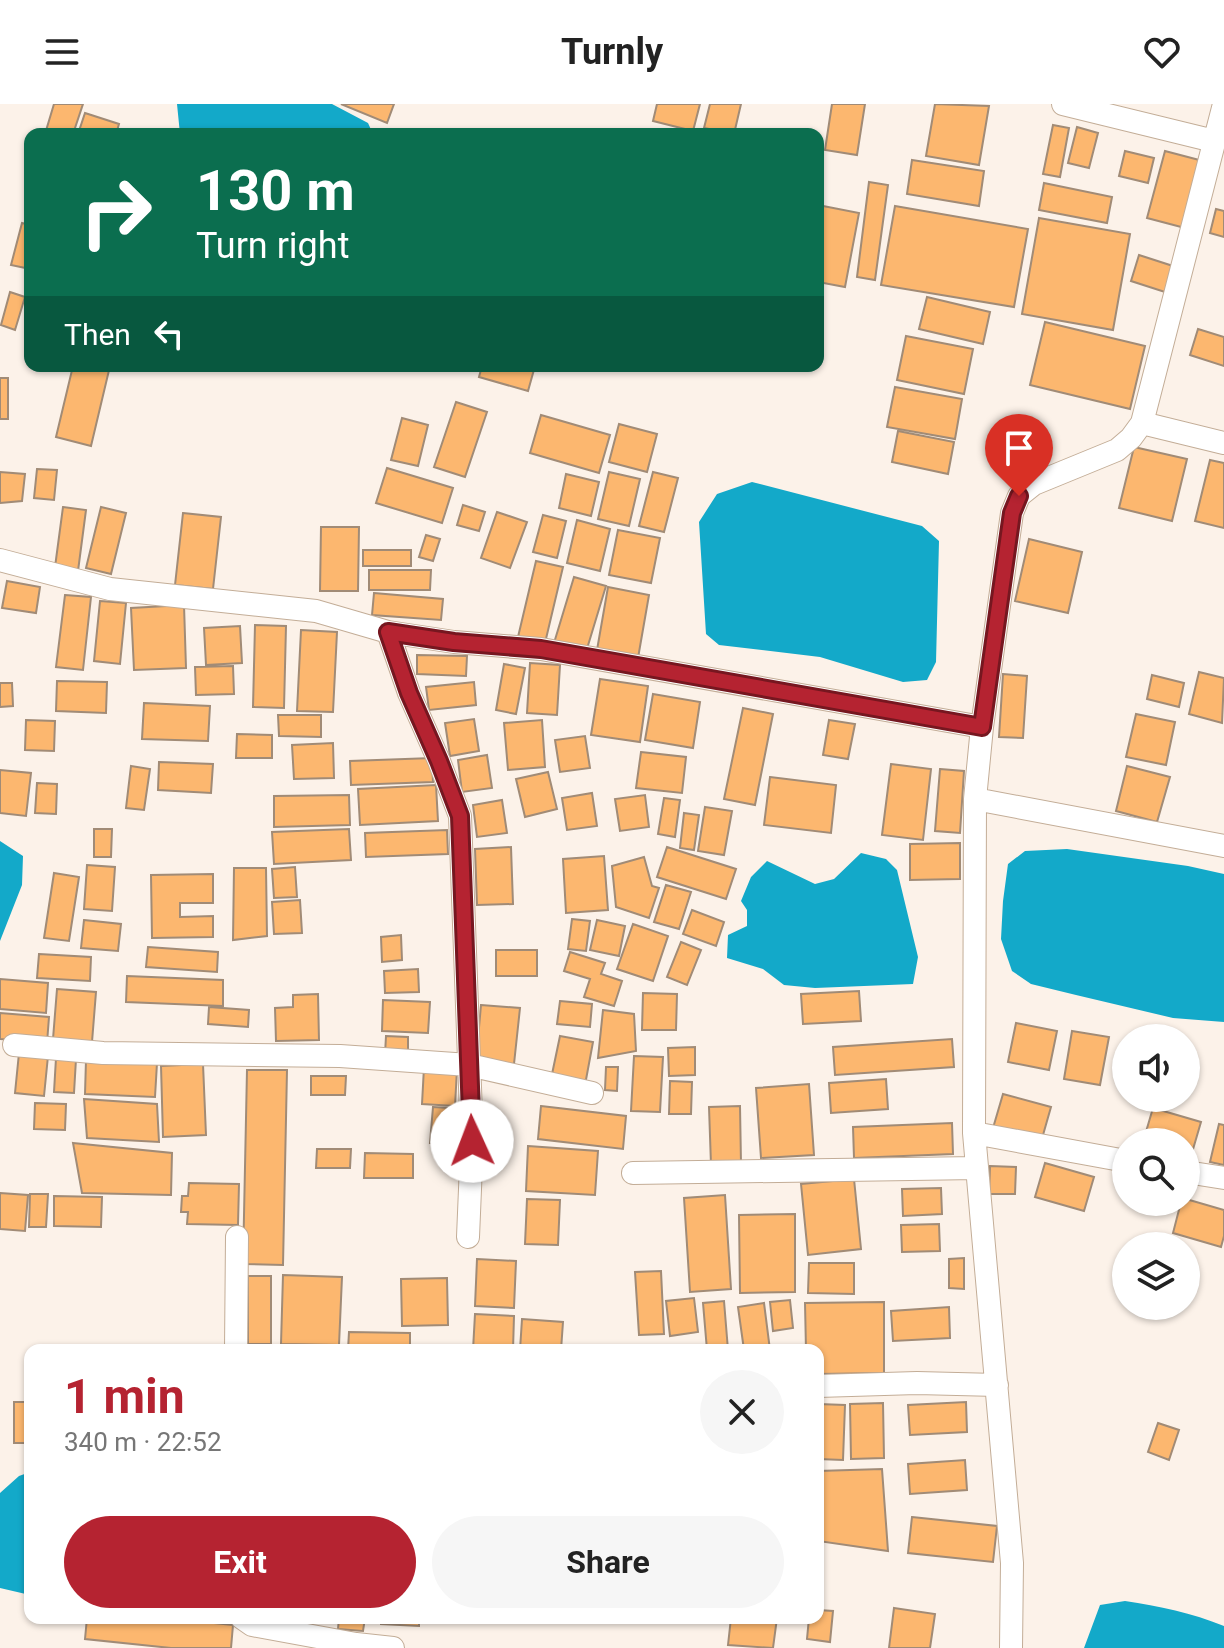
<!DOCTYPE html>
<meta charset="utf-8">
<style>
:root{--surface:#fff;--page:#f6f6f6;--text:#222;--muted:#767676;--accent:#b52331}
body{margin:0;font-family:Roboto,sans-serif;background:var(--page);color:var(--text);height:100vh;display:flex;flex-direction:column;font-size:30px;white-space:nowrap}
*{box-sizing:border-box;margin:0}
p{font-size:26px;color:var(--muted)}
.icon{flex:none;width:44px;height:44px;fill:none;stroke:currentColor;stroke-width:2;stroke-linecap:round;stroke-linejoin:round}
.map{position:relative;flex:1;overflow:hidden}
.drawer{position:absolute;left:24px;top:1240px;width:800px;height:280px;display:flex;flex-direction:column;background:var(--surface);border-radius:16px;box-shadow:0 2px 6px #0004}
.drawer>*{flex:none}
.banner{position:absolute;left:24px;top:24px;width:800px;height:244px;border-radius:16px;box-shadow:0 2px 6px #0004;background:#0b6e4f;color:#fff;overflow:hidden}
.fabs{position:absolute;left:1112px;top:920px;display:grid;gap:16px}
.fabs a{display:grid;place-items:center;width:88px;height:88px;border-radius:50%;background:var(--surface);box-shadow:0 2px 6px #0004;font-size:40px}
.pin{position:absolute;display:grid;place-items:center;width:68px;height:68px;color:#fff;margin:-82px -34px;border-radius:50% 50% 50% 0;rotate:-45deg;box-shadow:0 0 8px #0007}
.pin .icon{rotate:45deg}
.me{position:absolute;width:88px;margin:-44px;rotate:358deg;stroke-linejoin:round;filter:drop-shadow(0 0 6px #0008)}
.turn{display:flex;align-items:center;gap:28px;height:168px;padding:0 40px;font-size:36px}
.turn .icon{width:104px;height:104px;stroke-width:2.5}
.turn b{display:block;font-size:56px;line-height:68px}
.then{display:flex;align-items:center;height:76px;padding:0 40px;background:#0003;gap:16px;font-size:30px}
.round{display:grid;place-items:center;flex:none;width:84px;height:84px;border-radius:42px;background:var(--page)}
.summary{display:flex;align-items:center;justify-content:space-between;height:136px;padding:0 40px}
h1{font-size:48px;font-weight:700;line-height:60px;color:var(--accent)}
.cta{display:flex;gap:16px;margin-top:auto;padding:16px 40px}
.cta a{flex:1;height:92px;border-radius:48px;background:var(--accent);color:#fff;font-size:32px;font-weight:700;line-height:92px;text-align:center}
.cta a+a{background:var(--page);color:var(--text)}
header{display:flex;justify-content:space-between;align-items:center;height:104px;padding:0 40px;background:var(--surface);font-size:36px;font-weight:700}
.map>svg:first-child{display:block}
.water{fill:#13a9c9}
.building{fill:#fcb76f;stroke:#a18b76;stroke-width:2}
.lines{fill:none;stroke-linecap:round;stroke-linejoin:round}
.street-casing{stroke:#c3ad97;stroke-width:24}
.street{stroke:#fff;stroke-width:22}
.route-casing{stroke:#761720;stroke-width:20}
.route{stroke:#b52331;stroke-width:14}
</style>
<header><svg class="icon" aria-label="menu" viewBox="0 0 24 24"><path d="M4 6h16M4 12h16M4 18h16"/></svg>Turnly<svg class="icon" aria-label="heart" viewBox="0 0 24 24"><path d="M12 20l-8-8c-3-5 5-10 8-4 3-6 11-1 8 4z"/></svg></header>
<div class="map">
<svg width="1224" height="1544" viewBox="0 0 1224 1544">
<rect width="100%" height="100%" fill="#fcf2e9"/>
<path class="water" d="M177,0H332L368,19L373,30H180Z
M752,378L922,422L939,437L936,558L927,576L903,578L820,553L719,541L706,530L699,418L717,390Z
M0,737L23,752L22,781L0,837Z
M1067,745L1188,762L1224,770V918L1173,914L1076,891L1031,880L1012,867L1001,835L1003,797L1008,760L1025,747Z
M861,749L886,755L897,766L918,853L913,880L815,884L784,881L763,865L727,854L728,831L747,822V806L741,797L751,773L767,757L815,780L834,775Z
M30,1368V1491L0,1484V1389L19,1372Z
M1125,1497C1159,1502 1192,1509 1224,1522V1544H1084L1100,1501Z"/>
<path class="building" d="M54,0H83L73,30H45Z
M341,0H394L387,19Z
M657,0H700L693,27L653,17Z
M710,0H741L734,30L704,24Z
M832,0H865L857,51L825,46Z
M935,0L989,2L979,61L926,52Z
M85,9L119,20L116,30H78Z
M1053,21L1069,24L1060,73L1043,70Z
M1077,23L1098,29L1089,64L1068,59Z
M1125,47L1154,54L1148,79L1119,72Z
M1165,47L1203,57L1185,124L1147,114Z
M912,56L984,67L979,102L907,90Z
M869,78L888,81L875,176L857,173Z
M1044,79L1112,93L1107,119L1039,106Z
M818,101L859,109L845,183L818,178Z
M895,102L1028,125L1014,203L881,181Z
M1216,105L1224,107V133L1210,129Z
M1039,114L1130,130L1113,226L1022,210Z
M22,119L30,121V165L11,161Z
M1139,151L1176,163L1168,189L1131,177Z
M10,188L25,193L15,226L1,221Z
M927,193L990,208L983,240L919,225Z
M1045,218L1145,242L1130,305L1030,281Z
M1198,225L1224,233V262L1190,251Z
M906,232L973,245L964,290L897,276Z
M73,262H110L91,342L56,333Z
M482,262H535L528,287L479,273Z
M0,274H8V315H0Z
M895,283L962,295L955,335L887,323Z
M456,298L487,308L465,373L434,363Z
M541,311L610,331L599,369L530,349Z
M402,314L428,321L418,362L391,356Z
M619,320L657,330L647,368L609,358Z
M898,327L954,338L948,370L892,358Z
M1134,343L1187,355L1172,417L1119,404Z
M1210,356L1224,359V424L1195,417Z
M387,364L453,384L442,419L376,399Z
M37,365L57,366L54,396L34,394Z
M0,368L25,370L22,397L0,399Z
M609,368L640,375L629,422L598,415Z
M653,368L678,374L664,428L639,422Z
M566,370L599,378L591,412L559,404Z
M463,401L485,408L479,427L457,421Z
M63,403L86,406L78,467L55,463Z
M101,403L126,409L111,470L86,464Z
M497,408L527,418L510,464L481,454Z
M183,409L221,413L213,485L175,481Z
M543,411L566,417L557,454L533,448Z
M577,416L610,425L600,467L567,459Z
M321,423H359L358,487H320Z
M618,426L660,434L651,479L609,471Z
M426,431L440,435L433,457L419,453Z
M1029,435L1082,448L1068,509L1015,497Z
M363,446H411V462H363Z
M536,457L563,463L545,539L518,533Z
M369,466H431L430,486H369Z
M574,473L606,482L586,548L554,539Z
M7,477L40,483L36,509L2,504Z
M608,483L649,491L638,554L597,546Z
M374,489L443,495L441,516L372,511Z
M65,491L91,493L83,566L56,563Z
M100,497L126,499L120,560L94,557Z
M184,501L186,564L134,566L131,504Z
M255,521L286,522L284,604L253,603Z
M240,522L242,559L206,561L204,524Z
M301,526L337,528L333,608L297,607Z
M417,551L467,552L466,572L417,570Z
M530,559L560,561L557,611L527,609Z
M504,560L525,564L516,610L496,606Z
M233,562L234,590L196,591L195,563Z
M1199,568L1224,574L1222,619L1189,610Z
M1003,570L1027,572L1023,634L999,633Z
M1152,571L1184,579L1179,603L1147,595Z
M600,575L648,582L640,638L591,631Z
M57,577L107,578L106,609L56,607Z
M474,578L476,601L429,606L426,583Z
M0,579H12L13,602L0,603Z
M653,590L700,598L693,644L645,636Z
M144,599L210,602L208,637L142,635Z
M743,604L773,610L755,701L724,695Z
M1136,610L1175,618L1166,661L1126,653Z
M278,611H321V633L279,632Z
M474,615L479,647L450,652L445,619Z
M26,616L55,617L54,647L25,646Z
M542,616L545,663L508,666L504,619Z
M829,616L855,620L848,655L823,651Z
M237,630L272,631V654H236Z
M585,632L590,664L560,668L555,636Z
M333,639L334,674L294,675L292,641Z
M641,648L686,653L682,689L636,684Z
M487,651L492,684L462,688L458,656Z
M432,654L433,678L351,681L350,657Z
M159,658L213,660L211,689L158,686Z
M891,660L931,665L923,736L882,731Z
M131,662L150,665L144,706L126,704Z
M1127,662L1170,673L1157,718L1116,707Z
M940,665L964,667L960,729L935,727Z
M0,666L31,669L26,712L0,709Z
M548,668L557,705L525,713L516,675Z
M770,673L836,681L831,729L764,721Z
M37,679L57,680L56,710L35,709Z
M436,681L438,717L360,721L358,685Z
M592,689L597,722L567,726L562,694Z
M349,691L350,721L274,723V692Z
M645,691L649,723L620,727L615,695Z
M664,694L680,696L675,733L658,730Z
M502,696L507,729L477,733L473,701Z
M705,703L732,707L724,751L698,747Z
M684,709L699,711L694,746L680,744Z
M94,725H112L111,753H94Z
M349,725L351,756L274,760L272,728Z
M447,726L448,750L366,753L365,729Z
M960,739V775L910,776V740Z
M511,743L513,800L477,801L475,745Z
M667,743L736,765L726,795L657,773Z
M604,752L608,806L566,809L563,755Z
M644,753L652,782L659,784L649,814L616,803L612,762Z
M87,761L115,763L112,807L84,805Z
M295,763L297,793L274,794L272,765Z
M234,764H266L267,832L233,836Z
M54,769L79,773L69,837L44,834Z
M213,770V799H180V813L213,812V833L152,834L151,771Z
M666,781L691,788L679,825L654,818Z
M300,796L302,829L274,830L272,798Z
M692,806L724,818L716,842L683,830Z
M572,815L590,817L586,847L568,845Z
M84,816L121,820L118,847L81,844Z
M597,816L625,822L619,852L590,846Z
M633,820L668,832L653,877L617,865Z
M401,831L402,856L382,858L381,833Z
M681,838L701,846L687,881L667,873Z
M148,843L218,848L217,868L146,863Z
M496,846H537V872H496Z
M570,848L605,859L601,870L622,877L614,902L584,893L590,875L564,867Z
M39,850L91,853L90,877L37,874Z
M418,865L419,888L385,889L384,867Z
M127,872L223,876V902L126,898Z
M0,875L48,879L46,909L0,905Z
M57,885L96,888L92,938L53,935Z
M859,887L861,917L803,920L801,890Z
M643,889L677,890L676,926H642Z
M318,890L319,936L276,937L275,904L293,903V891Z
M383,896L430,898L428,929L382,927Z
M560,897L592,900L590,923L557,920Z
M481,901L520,904L514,960L476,957Z
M209,903L249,906L248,923L208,920Z
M603,906L634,910L636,947L598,954Z
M0,909L49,913L47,939L0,935Z
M1016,919L1057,927L1049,966L1008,958Z
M1072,927L1109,933L1100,981L1064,975Z
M386,932L408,933V951L385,950Z
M560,932L593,938L585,981L551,975Z
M952,935L954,963L835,971L833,943Z
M695,943V971L669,972L668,944Z
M19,949L48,952L44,992L15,989Z
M634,952L663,953L660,1008L631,1007Z
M56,954L76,955L74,989L54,988Z
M86,956L157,959L155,993L85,990Z
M203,960L206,1031L163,1033L161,962Z
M424,963L457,965L455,1002L422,1000Z
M606,963H618L617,987L605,986Z
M247,966H287L283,1161L243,1160Z
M311,972H346L345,991H311Z
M886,975L888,1005L831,1009L829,979Z
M670,977L692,978L691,1010H669Z
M809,980L814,1051L761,1054L756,984Z
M1003,990L1051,1003L1041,1038L993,1024Z
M84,995L157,1000L159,1038L87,1034Z
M35,999L66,1000L65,1026L34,1025Z
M541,1002L626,1012L623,1045L538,1035Z
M740,1002L741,1060L711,1061L709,1003Z
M433,1003L465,1005L462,1041L430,1039Z
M1153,1004L1201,1018L1191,1052L1186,1051V1038H1143Z
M952,1019L953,1050L854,1054L853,1023Z
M1219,1020L1224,1021V1061L1210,1058Z
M73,1039L172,1049L171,1091L82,1089Z
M528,1042L598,1047L595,1091L526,1087Z
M317,1045H351L350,1064H316Z
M365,1049L413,1050V1074H364Z
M1045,1059L1094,1073L1084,1107L1035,1093Z
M990,1062L1016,1063L1015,1090H989Z
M854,1075L861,1145L808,1151L801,1080Z
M189,1079L239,1080L238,1121L187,1120L188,1108H181L182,1092H188Z
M941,1084L942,1110L903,1112L902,1085Z
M0,1089L28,1091L25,1127L0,1125Z
M30,1090H48L46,1123H29Z
M725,1091L731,1185L690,1188L684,1094Z
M54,1092L102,1093L101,1123L54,1122Z
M527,1095L560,1096L558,1141L525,1140Z
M1186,1095L1224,1106V1132L1221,1143L1173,1129L1181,1098H1186Z
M795,1110V1188L740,1189L739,1111Z
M939,1120L940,1147L902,1148L901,1121Z
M964,1154V1185L949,1184V1155Z
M477,1155L516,1157L514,1204L475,1202Z
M809,1159H854V1190L808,1189Z
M661,1167L664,1230L639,1231L635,1168Z
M283,1171L342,1173L339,1241L281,1240Z
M248,1172H271V1240H248Z
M447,1174L448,1221L402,1222L401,1175Z
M694,1194L698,1228L670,1232L666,1197Z
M790,1196L793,1224L773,1227L770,1198Z
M724,1197L728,1246H707L703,1199Z
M884,1198V1269L818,1270V1246H806L805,1199Z
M764,1199L770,1246H744L738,1203Z
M949,1203L950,1234L893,1237L891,1207Z
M475,1210L514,1212L513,1246H473Z
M522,1215L563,1218L561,1246H520Z
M349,1228L410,1229V1246H348Z
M14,1298H30V1339H14Z
M966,1298L967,1328L910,1331L908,1301Z
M883,1299L884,1354L851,1355L850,1300Z
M818,1300L845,1301L843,1356L818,1355Z
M1158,1319L1179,1326L1169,1356L1148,1348Z
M965,1356L967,1386L910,1390L908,1360Z
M882,1365L888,1447L818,1437V1367Z
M912,1413L997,1422L993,1458L908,1449Z
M894,1504L935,1510L930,1544H889Z
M818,1506L833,1507L830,1538L807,1535L809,1514H818Z
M87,1514H166L233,1521L231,1544H171L85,1535Z
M339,1514H365L363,1527L338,1525Z
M381,1514H419V1522L381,1520Z
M731,1514H777L773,1544L728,1541Z"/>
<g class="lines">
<defs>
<path id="street" d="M1063,0L1214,37
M1142,319L1224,339
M0,456L110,485L316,507L388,528L454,538L541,545L982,623
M388,528L409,589L439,657L460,712L472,1037L468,1133
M975,695L1224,742
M14,941L103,949L340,952L469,961L592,989
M974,1029L1126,1057
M1186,1068L1224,1074
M633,1069L977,1064
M236,1246L237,1133
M818,1282L917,1279L997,1281
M242,1514L252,1521L356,1540L393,1544
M1011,1544L1012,1459L974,1029L975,695L982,623L1012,409L1019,392L1034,380L1117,346L1131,334L1142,319L1224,0"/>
</defs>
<use href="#street" class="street-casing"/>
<use href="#street" class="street"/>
</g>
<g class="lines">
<defs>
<path id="route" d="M472,1037L460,712L439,657L409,589L388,528L454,538L541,545L982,623L1012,409L1019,392"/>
</defs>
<use href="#route" class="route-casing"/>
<use href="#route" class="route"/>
</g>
</svg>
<div class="fabs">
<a><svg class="icon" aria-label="sound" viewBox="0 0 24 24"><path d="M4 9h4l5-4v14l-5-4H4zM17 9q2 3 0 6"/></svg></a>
<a><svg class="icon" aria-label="search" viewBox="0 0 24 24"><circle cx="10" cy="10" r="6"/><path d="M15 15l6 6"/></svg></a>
<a><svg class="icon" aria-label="layers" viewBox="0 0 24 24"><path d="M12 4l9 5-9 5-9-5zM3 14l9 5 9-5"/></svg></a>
</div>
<div class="pin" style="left:1019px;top:392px;background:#d93025"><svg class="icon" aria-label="arrive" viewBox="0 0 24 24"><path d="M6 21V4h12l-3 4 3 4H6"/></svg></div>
<svg class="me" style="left:472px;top:1037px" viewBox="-20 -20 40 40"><circle r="19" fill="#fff"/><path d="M0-13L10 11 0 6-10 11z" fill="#b52331"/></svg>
<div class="banner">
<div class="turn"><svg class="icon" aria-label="right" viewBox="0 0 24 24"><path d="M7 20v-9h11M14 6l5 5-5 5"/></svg><div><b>130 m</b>Turn right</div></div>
<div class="then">Then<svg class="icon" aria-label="left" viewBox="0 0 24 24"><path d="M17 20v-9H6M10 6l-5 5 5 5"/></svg></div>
</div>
<section class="drawer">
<div class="summary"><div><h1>1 min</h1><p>340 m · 22:52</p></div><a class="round"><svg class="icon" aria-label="close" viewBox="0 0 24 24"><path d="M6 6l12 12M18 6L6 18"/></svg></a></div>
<div class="cta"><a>Exit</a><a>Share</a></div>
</section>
</div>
